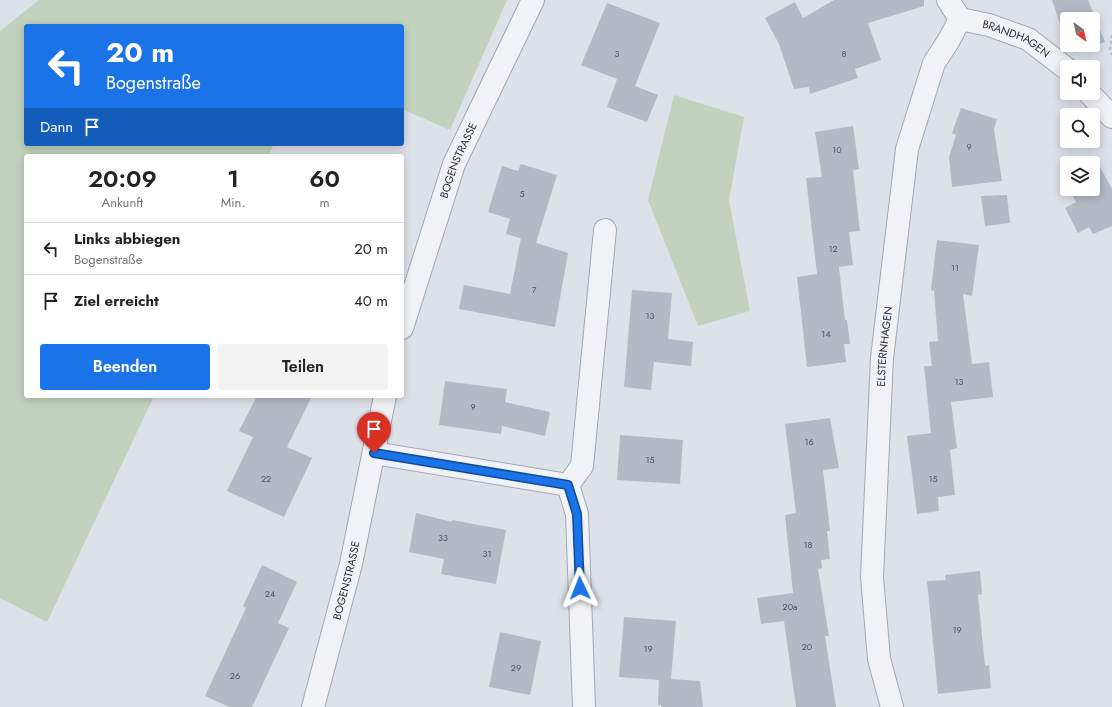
<!DOCTYPE html>
<html lang="de">
<meta charset="utf-8">
<style>
:root{--surface:#fff;--page:#f2f2f2;--text:#222;--muted:#767676;--line:#e0e0e0;--accent:#1a73e8}
body{margin:0;font-family:Jost,sans-serif;background:var(--page);color:var(--text);height:100vh;display:flex;flex-direction:column;font-size:15px;white-space:nowrap}
*{box-sizing:border-box;margin:0}
p{font-size:13px;color:var(--muted)}
.icon{flex:none;width:22px;height:22px;fill:none;stroke:currentColor;stroke-width:2;stroke-linecap:round;stroke-linejoin:round}
.map{position:relative;flex:1;overflow:hidden}
.details{position:absolute;left:24px;top:154px;width:380px;height:244px;display:flex;flex-direction:column;background:var(--surface);border-radius:4px;box-shadow:0 2px 10px #0003}
.details>*{flex:none}
.banner{position:absolute;left:24px;top:24px;width:380px;height:122px;border-radius:4px;box-shadow:0 2px 10px #0003;background:#1a73e8;color:#fff;overflow:hidden}
.needle{width:26px;rotate:147deg}
.controls{position:absolute;left:1060px;top:12px;display:grid;gap:8px}
.controls a{display:grid;place-items:center;width:40px;height:40px;border-radius:4px;background:var(--surface);box-shadow:0 2px 10px #0003;font-size:20px}
.pin{position:absolute;display:grid;place-items:center;width:34px;height:34px;color:#fff;margin:-41px -17px;border-radius:50% 50% 50% 0;rotate:-45deg;box-shadow:0 0 4px #0007}
.pin .icon{rotate:45deg}
.me{position:absolute;width:44px;margin:-22px;rotate:358deg;stroke-linejoin:round;filter:drop-shadow(0 0 3px #0008)}
.turn{display:flex;align-items:center;gap:14px;height:84px;padding:0 16px;font-size:18px}
.turn .icon{width:52px;height:52px;stroke-width:2.5}
.turn b{display:block;font-size:28px;line-height:34px}
.then{display:flex;align-items:center;height:38px;padding:0 16px;background:#0003;gap:8px;font-size:15px}
.eta{display:flex;justify-content:space-evenly;align-items:center;height:68px;text-align:center}
.eta b{font-size:24px;font-weight:600;line-height:28px}
.cta{display:flex;gap:8px;margin-top:auto;padding:8px 16px}
.cta a{flex:1;height:46px;border-radius:4px;background:var(--accent);color:#fff;font-size:16px;font-weight:600;line-height:46px;text-align:center}
.cta a+a{background:var(--page);color:var(--text)}
ul{padding:0;list-style:none}
li{display:flex;align-items:center;gap:12px;height:52px;padding:0 16px;border-top:1px solid var(--line)}
li div{flex:1}
li b{display:block;font-size:15px}
li em{font-style:normal}
.map>svg:first-child{display:block}
.green{fill:#c2d2be}
.building{fill:#b4bac5}
.lines{fill:none;stroke-linecap:round;stroke-linejoin:round}
.street-casing{stroke:#a2a8b2;stroke-width:24}
.path{stroke:#bbbfc6;stroke-width:2.5;stroke-dasharray:3 3;stroke-linecap:butt}
.street{stroke:#f0f2f6;stroke-width:22}
.route-casing{stroke:#114b97;stroke-width:10}
.route{stroke:#1a73e8;stroke-width:7}
.labels{text-anchor:middle;stroke-width:3;stroke-linejoin:round;paint-order:stroke}
.number-label{font-size:9px;fill:#4a5160}
.street-label{font-size:11px;fill:#262e3f;stroke:#edf0f5}
</style>
<div class="map">
<svg width="1112" height="707" viewBox="0 0 1112 707">
<rect width="100%" height="100%" fill="#dde1e8"/>
<path class="green" d="M39,0H507L450,130L402,109V26H26V144H274L268,156H26V396H154L47,622L0,598V31Z
M674,95L744,117L729,200L750,311L698,326L648,200Z"/>
<path class="building" d="M834,0H924V6L868,23L881,60L855,69L858,78L810,94L809,87L794,89L779,44L765,18L795,2L803,18Z
M1052,0H1088L1105,42L1075,53L1073,45H1093V19H1067V29L1066,25L1061,27Z
M607,3L660,23L635,86L658,95L647,122L607,107L617,79L581,65Z
M961,108L997,119L994,129L1002,181L952,187L949,157L956,135L952,133Z
M853,126L859,169L853,170L860,231L849,232L853,265L839,267L845,320H847L850,344H844L846,362L807,367L797,277L817,274L806,178L822,177L815,132Z
M1096,160L1112,189V226L1093,234L1089,227L1078,233L1065,208L1076,202L1069,189H1093V163H1091Z
M521,164L557,175L536,243L506,234L510,219L488,212L502,166L518,171Z
M1007,195L1010,223L985,226L981,196Z
M521,238L568,253L555,327L459,309L464,285L510,294Z
M937,240L979,245L972,296L963,294L972,364L989,362L993,397L951,402L957,448L950,450L955,495L938,497L939,511L917,514L907,436L931,433L924,366H932L929,342L938,341L934,291L931,290Z
M632,290L672,293L668,339L693,342L691,366L654,362L651,390L624,387Z
M445,381L507,389L505,402L550,412L545,436L502,426L501,434L439,425Z
M257,396H312L287,447L312,458L284,517L227,491L253,437L239,431Z
M830,418L839,468L823,470L830,531H827L830,559L821,560L822,568L818,569L829,636H825L836,707H796L784,621L761,624L757,598L793,593L785,515L796,513L785,424Z
M620,435L683,440L680,484L617,480Z
M416,513L452,522V520L506,530L496,584L441,574L444,559L409,552Z
M262,565L297,582L278,623L289,628L252,707H229L205,696L246,608L243,606Z
M980,571L982,594L978,595L985,666L989,665L991,688L938,694L927,581L946,580L945,575Z
M624,617L676,621L671,679L700,681L703,707H661V705H658L659,680L619,677Z
M500,632L541,641L530,695L489,687Z"/>
<g class="lines">
<defs>
<g id="street">
<path id="s1" d="M960,19L989,25L1028,39L1067,69"/>
<path d="M1089,93L1112,117"/>
<path id="s2" d="M402,328L454,164L533,0"/>
<path d="M374,453L568,485"/>
<path d="M568,485L582,466L605,230"/>
<path d="M568,485L577,514L584,707"/>
<path id="s3" d="M313,707L351,564L385,396"/>
<path id="s4" d="M892,707L879,659L872,577L882,358L907,149L934,63L949,40L960,19L948,0"/>
</g>
</defs>
<use href="#street" class="street-casing"/>
<path class="path" d="M1112,35L1110,51L1112,55"/>
<use href="#street" class="street"/>
</g>
<g class="lines">
<defs>
<path id="route" d="M374,453L568,485L577,514L580,588"/>
</defs>
<use href="#route" class="route-casing"/>
<use href="#route" class="route"/>
</g>
<g class="labels">
<g class="number-label">
<text x="617" y="57">3</text>
<text x="844" y="57">8</text>
<text x="969" y="150">9</text>
<text x="837" y="153">10</text>
<text x="522" y="197">5</text>
<text x="833" y="252">12</text>
<text x="955" y="271">11</text>
<text x="534" y="293">7</text>
<text x="650" y="319">13</text>
<text x="826" y="337">14</text>
<text x="959" y="385">13</text>
<text x="473" y="410">9</text>
<text x="809" y="445">16</text>
<text x="650" y="463">15</text>
<text x="266" y="482">22</text>
<text x="933" y="482">15</text>
<text x="443" y="541">33</text>
<text x="808" y="548">18</text>
<text x="487" y="557">31</text>
<text x="270" y="597">24</text>
<text x="790" y="610">20a</text>
<text x="957" y="633">19</text>
<text x="807" y="650">20</text>
<text x="648" y="652">19</text>
<text x="516" y="671">29</text>
<text x="235" y="679">26</text>
</g>
<g class="street-label">
<text dy="4" stroke="none"><textPath href="#s1" startOffset="60">BRANDHAGEN</textPath></text>
<text dy="4" stroke="none"><textPath href="#s2" startOffset="177">BOGENSTRASSE</textPath></text>
<text dy="4" stroke="none"><textPath href="#s4" startOffset="363">ELSTERNHAGEN</textPath></text>
<text dy="4" stroke="none"><textPath href="#s3" startOffset="131">BOGENSTRASSE</textPath></text>
</g>
</g>
</svg>
<div class="controls">
<a><svg class="needle" viewBox="-14 -14 28 28"><path d="M0-13l5 13h-10z" fill="#e53935"/><path d="M0 13l5-13h-10z" fill="#767676"/></svg></a>
<a><svg class="icon" aria-label="sound" viewBox="0 0 24 24"><path d="M4 9h4l5-4v14l-5-4H4zM17 9q2 3 0 6"/></svg></a>
<a><svg class="icon" aria-label="search" viewBox="0 0 24 24"><circle cx="10" cy="10" r="6"/><path d="M15 15l6 6"/></svg></a>
<a><svg class="icon" aria-label="layers" viewBox="0 0 24 24"><path d="M12 4l9 5-9 5-9-5zM3 14l9 5 9-5"/></svg></a>
</div>
<div class="pin" style="left:374px;top:453px;background:#d93025"><svg class="icon" aria-label="arrive" viewBox="0 0 24 24"><path d="M6 21V4h12l-3 4 3 4H6"/></svg></div>
<svg class="me" style="left:580px;top:588px" viewBox="-20 -20 40 40"><path d="M0-17L14 15 0 8-14 15z" fill="#1a73e8" stroke="#fff" stroke-width="4"/></svg>
<div class="banner">
<div class="turn"><svg class="icon" aria-label="left" viewBox="0 0 24 24"><path d="M17 20v-9H6M10 6l-5 5 5 5"/></svg><div><b>20 m</b>Bogenstraße</div></div>
<div class="then">Dann<svg class="icon" aria-label="arrive" viewBox="0 0 24 24"><path d="M6 21V4h12l-3 4 3 4H6"/></svg></div>
</div>
<section class="details">
<div class="eta">
<div><b>20:09</b><p>Ankunft</p></div>
<div><b>1</b><p>Min.</p></div>
<div><b>60</b><p>m</p></div>
</div>
<ul>
<li><svg class="icon" aria-label="left" viewBox="0 0 24 24"><path d="M17 20v-9H6M10 6l-5 5 5 5"/></svg><div><b>Links abbiegen</b><p>Bogenstraße</p></div><em>20 m</em></li>
<li><svg class="icon" aria-label="arrive" viewBox="0 0 24 24"><path d="M6 21V4h12l-3 4 3 4H6"/></svg><div><b>Ziel erreicht</b></div><em>40 m</em></li>
</ul>
<div class="cta"><a>Beenden</a><a>Teilen</a></div>
</section>
</div>
